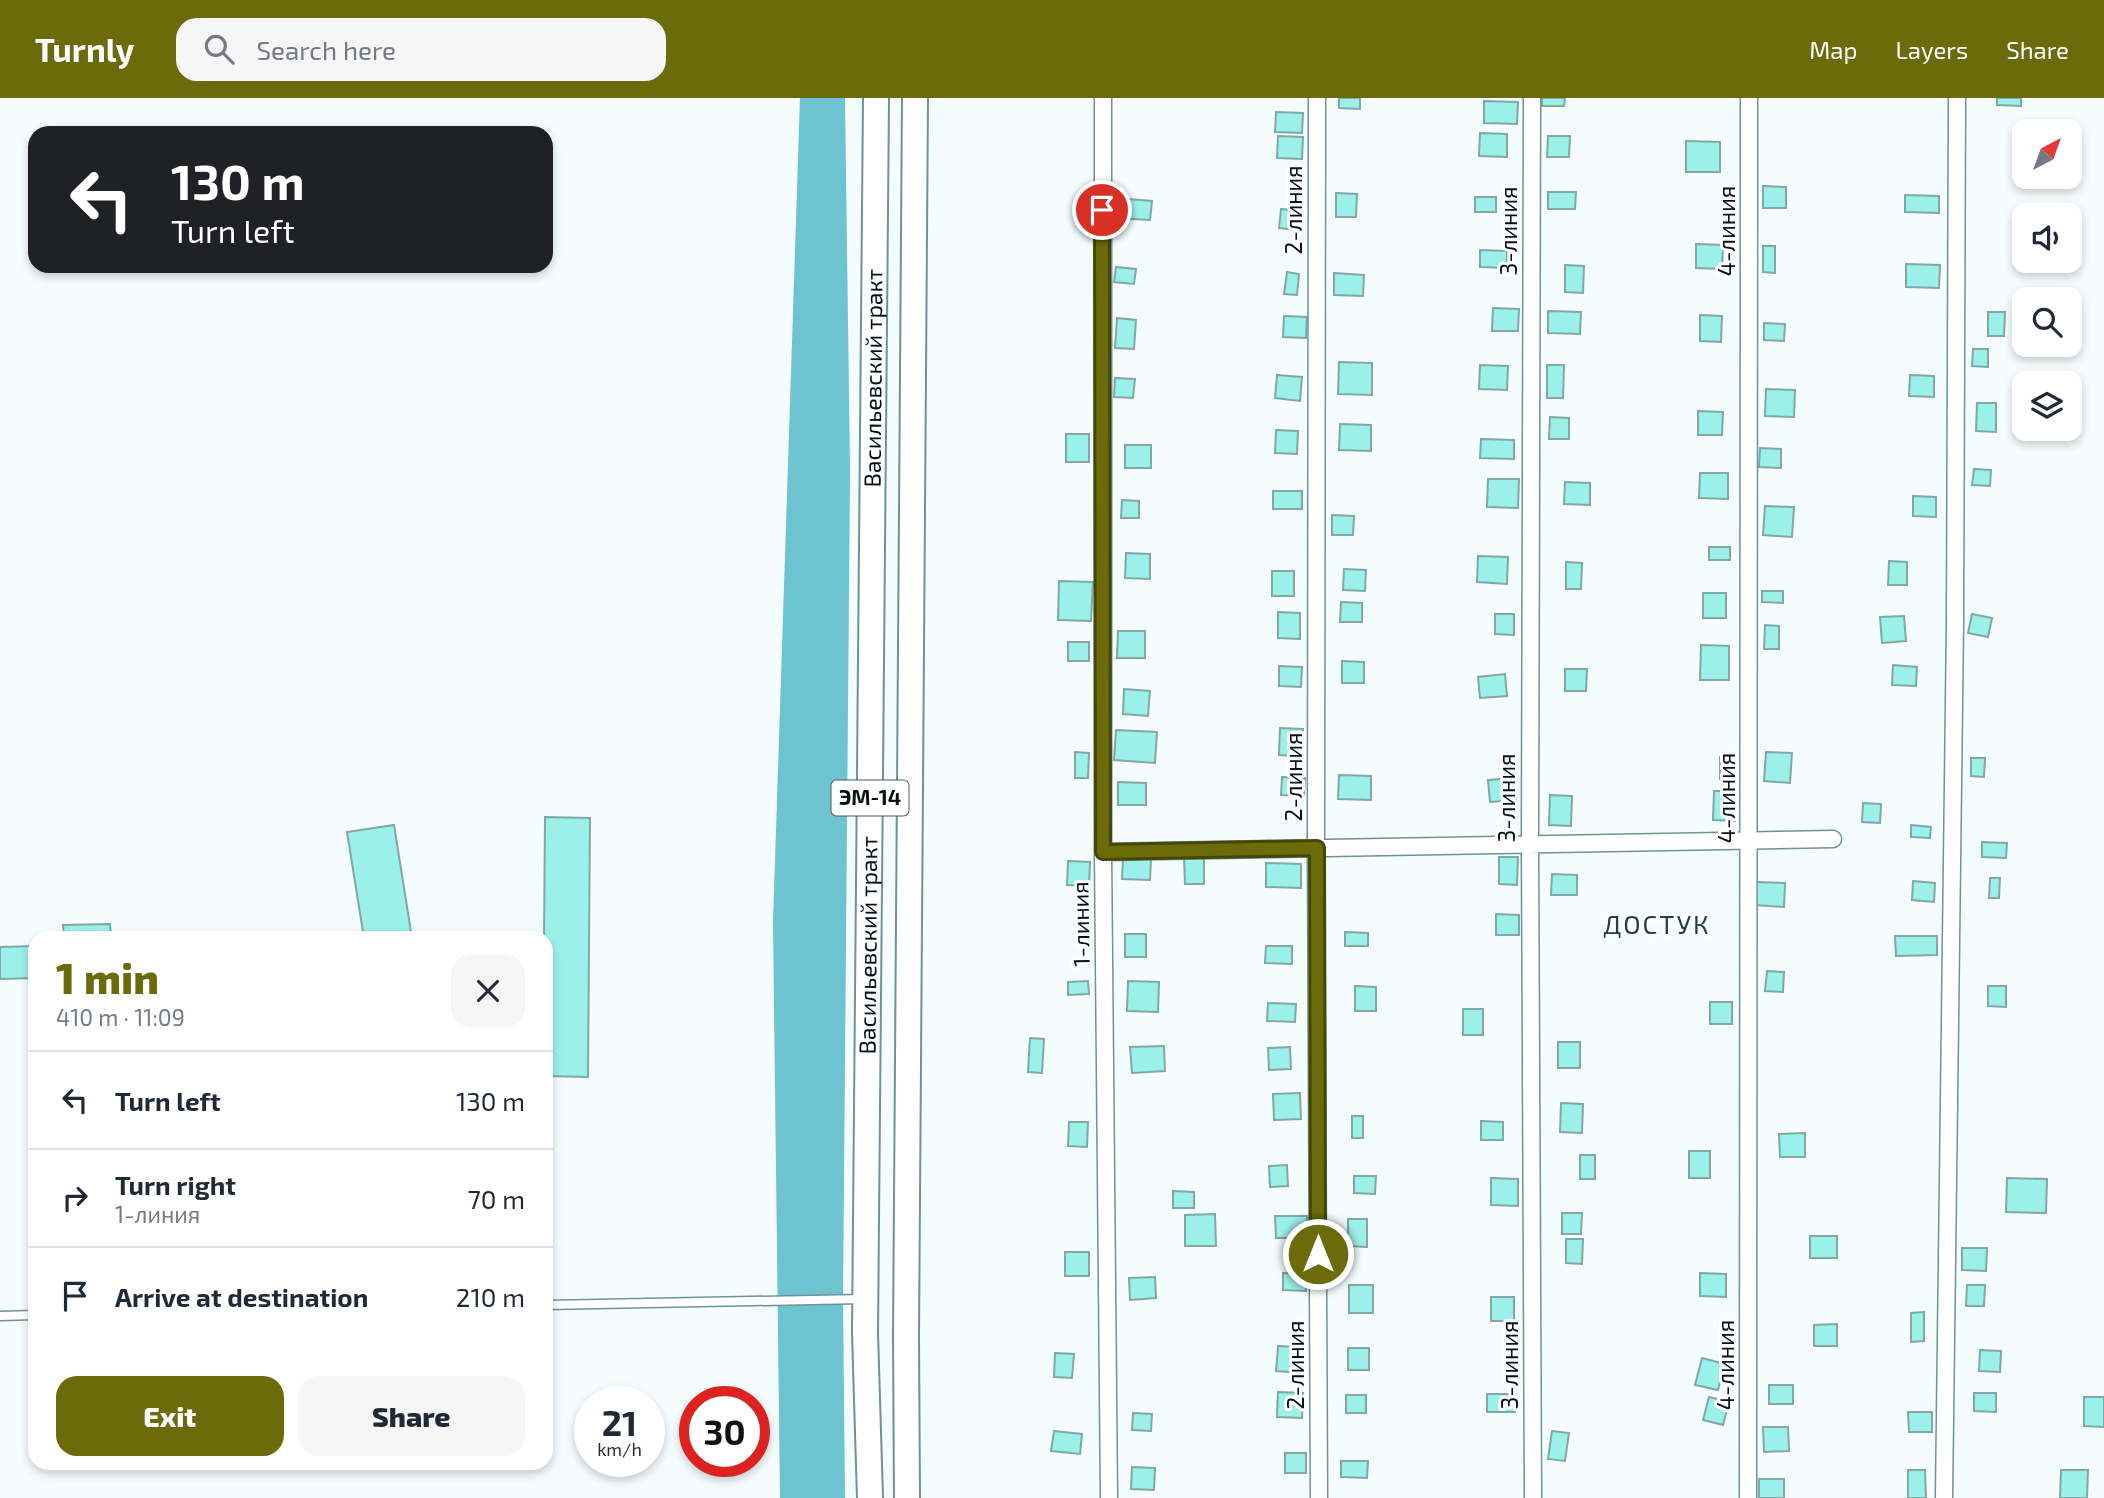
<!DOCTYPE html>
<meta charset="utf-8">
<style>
:root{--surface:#fff;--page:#f6f6f7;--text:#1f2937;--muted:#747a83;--line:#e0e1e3;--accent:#6c6b0b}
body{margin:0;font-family:"Exo 2",sans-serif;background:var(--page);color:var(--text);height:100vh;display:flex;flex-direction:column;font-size:26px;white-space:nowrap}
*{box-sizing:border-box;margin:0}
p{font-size:23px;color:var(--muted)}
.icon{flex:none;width:38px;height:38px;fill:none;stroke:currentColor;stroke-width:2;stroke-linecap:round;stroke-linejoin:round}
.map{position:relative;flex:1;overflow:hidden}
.details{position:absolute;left:28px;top:833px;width:525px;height:539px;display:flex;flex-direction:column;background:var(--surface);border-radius:21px;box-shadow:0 4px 10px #0003}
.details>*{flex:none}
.hud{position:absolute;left:28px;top:28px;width:525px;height:147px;border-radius:21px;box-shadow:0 4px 10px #0003;background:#202124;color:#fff;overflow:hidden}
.needle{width:46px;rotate:41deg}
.tools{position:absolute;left:2012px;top:21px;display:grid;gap:14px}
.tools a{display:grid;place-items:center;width:70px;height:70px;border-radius:14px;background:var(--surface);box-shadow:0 4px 10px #0003;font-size:35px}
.speed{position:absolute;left:574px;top:1288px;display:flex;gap:14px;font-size:35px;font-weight:700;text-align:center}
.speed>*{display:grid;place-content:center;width:91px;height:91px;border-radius:50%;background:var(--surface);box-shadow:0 4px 10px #0003;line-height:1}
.speed small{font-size:18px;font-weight:400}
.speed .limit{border:10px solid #d22;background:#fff;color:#111}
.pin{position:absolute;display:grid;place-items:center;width:60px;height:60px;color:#fff;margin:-30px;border:4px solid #fff;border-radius:50%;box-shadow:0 2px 7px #0007}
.me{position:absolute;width:77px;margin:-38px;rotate:0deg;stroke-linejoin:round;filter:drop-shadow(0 0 5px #0008)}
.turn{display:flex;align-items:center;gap:24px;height:147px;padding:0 28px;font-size:32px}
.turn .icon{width:91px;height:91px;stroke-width:2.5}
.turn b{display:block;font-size:49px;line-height:60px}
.round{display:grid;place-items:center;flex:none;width:74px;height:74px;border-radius:21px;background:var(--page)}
.summary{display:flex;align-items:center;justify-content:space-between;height:119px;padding:0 28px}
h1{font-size:42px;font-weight:800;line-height:52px;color:var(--accent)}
.button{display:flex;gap:14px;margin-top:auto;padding:14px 28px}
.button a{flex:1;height:80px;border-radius:21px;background:var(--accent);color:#fff;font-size:28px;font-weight:800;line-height:80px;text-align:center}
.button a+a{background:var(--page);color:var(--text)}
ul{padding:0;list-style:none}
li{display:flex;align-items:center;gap:21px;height:98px;padding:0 28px;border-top:2px solid var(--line)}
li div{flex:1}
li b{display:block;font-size:26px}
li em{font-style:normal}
header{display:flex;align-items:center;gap:42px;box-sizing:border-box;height:98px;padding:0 35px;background:var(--accent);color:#fff}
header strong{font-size:33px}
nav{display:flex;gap:38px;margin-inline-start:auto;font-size:24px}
.search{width:490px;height:63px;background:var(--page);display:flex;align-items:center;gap:18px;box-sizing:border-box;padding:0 24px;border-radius:21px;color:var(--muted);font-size:26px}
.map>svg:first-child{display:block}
.forest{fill:#6ec3d0}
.building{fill:#9bf1ea;stroke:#81a8a4;stroke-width:2}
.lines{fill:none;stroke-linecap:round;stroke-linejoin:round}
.lane-casing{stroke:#6d9399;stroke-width:11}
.street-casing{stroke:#6d9399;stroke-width:19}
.primary-casing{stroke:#6d9399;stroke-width:28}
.lane{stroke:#fff;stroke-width:8}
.street{stroke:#fff;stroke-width:16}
.primary{stroke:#fff;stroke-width:24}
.route-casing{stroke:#464607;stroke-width:18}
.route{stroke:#6c6b0b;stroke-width:12}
.labels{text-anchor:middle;stroke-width:6;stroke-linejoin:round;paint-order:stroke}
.shield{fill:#fff;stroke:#4f585a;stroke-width:2}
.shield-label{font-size:21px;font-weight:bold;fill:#041114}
.street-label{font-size:23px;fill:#041114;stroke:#fff}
.quarter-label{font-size:26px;letter-spacing:2px;fill:#1e4248;stroke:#fff}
</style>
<header>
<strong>Turnly</strong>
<div class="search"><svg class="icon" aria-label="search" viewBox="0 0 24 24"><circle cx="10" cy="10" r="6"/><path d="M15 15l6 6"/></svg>Search here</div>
<nav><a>Map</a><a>Layers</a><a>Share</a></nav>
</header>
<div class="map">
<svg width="2104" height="1400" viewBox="0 0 2104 1400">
<rect width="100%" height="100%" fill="#f4fcfe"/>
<path class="forest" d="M800,0H845L850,373L843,1199L845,1400H780L773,824Z"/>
<path class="building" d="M1339,0H1360V11L1339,10Z
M1542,0H1565L1564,8H1542Z
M1997,0H2021V8L1997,7Z
M1484,3L1518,4L1517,26L1484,25Z
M1276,14L1303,15L1302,35L1275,34Z
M1480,35L1507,36V59L1479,58Z
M1278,38L1303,39L1302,61L1277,60Z
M1548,38H1570L1569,59H1547Z
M1686,43L1720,44V74H1686Z
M1763,88L1786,89V110H1763Z
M1548,94H1576L1575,111H1548Z
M1336,95L1357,96L1356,119H1336Z
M1905,97L1939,98V115L1905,114Z
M1475,99H1496V114H1475Z
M1115,100L1152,103L1150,122L1114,120Z
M1281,111L1301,113L1299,132L1279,130Z
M1696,146L1723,147L1722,171L1696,170Z
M1763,148H1775V175L1763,174Z
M1480,152L1507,153V170L1480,169Z
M1906,166L1940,167L1939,190L1906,189Z
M1565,167L1584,168L1583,195L1565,194Z
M1116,169L1136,171L1134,186L1114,184Z
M1287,174L1299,176L1297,197L1284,196Z
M1334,175L1364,177L1363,198L1334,197Z
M1493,210L1519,211L1518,233H1492Z
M1548,213L1581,214L1580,236L1548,235Z
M1988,214H2005L2004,238H1988Z
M1700,217L1722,218L1721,244L1700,243Z
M1284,218L1307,219L1306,240L1283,239Z
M1117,220L1136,222L1134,251L1115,250Z
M1764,225L1785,226L1784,243L1764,242Z
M1973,251H1988V269L1972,268Z
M1339,264L1372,265V297L1338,296Z
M1480,267L1508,268L1507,292L1479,291Z
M1547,267H1564L1563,300H1547Z
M1277,277L1302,279L1300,303L1275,300Z
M1910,277L1934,278V299L1909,298Z
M1115,280L1135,281L1133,300L1114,299Z
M1766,291L1795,292L1794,319L1765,318Z
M1977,305H1996V334L1976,333Z
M1698,313L1723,314L1722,337H1698Z
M1550,319L1569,320V341H1549Z
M1340,326L1371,327V353L1339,352Z
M1276,332L1298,333L1297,356L1275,355Z
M1066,336H1089V364H1066Z
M1481,341L1514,342V361L1480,360Z
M1125,347H1151V370H1125Z
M1760,350L1781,351V370L1759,369Z
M1974,371L1991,372L1990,388L1972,387Z
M1700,375H1728V401L1699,400Z
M1488,381H1519L1518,410L1487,409Z
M1565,384L1590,385V407L1564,406Z
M1273,393H1302V411H1273Z
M1913,398L1936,399V419L1913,418Z
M1122,402L1139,403V420H1121Z
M1765,408L1794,409L1792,439L1763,437Z
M1332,417L1354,418L1353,437H1332Z
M1709,449H1730V462H1709Z
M1126,455L1150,456V481L1125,480Z
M1478,458L1508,459L1507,486L1477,484Z
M1889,463L1907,464V487H1888Z
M1566,464L1582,465L1581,491H1566Z
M1344,471L1366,472L1365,493L1343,492Z
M1272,473H1294V498H1272Z
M1059,483L1093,484L1091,523L1058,522Z
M1762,493H1783V505L1762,504Z
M1703,495H1726V520H1703Z
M1341,504L1362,505V524H1340Z
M1278,514L1300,515V541L1278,540Z
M1495,516H1514V537L1495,536Z
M1972,516L1992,520L1988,539L1968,535Z
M1904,518L1906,543L1882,545L1880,519Z
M1765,527L1779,528V551H1764Z
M1118,533H1145V560H1117Z
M1068,544H1089V563H1068Z
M1701,547L1729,548V582H1700Z
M1342,563L1364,564V585H1342Z
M1893,567L1917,569L1916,588L1892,587Z
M1279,568L1302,569L1301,589L1279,588Z
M1565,571H1587L1586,593H1565Z
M1505,576L1507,598L1480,600L1478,579Z
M1124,591L1150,593L1148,618L1123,616Z
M1280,630L1303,631L1301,658L1279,657Z
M1116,632L1157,634L1155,665L1114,662Z
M1075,654L1089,655L1088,680H1075Z
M1766,654L1792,655L1790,685L1764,683Z
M1720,659H1731V681H1720Z
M1971,660H1985L1984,679L1971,678Z
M1339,677L1371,678V702L1338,701Z
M1282,679L1305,680L1304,698L1281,697Z
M1514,680L1516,702L1490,704L1488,682Z
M1118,684L1146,685V707H1118Z
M1714,693H1735V723L1713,722Z
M1550,697L1572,698L1571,728L1549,727Z
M1863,705L1881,706L1880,725L1862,724Z
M545,719L590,720L588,979L546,978V840H544Z
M394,727L412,840H364L347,734Z
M1911,727L1931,729L1930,740L1911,739Z
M1982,744L2007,745L2006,760L1982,759Z
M1184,759H1204V786H1185Z
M1499,759H1518L1517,787L1499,786Z
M1123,760L1151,761L1150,782L1122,781Z
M1068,763L1090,764L1089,788L1067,787Z
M1266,765L1301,766V790L1266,789Z
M1552,776L1577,777V797H1551Z
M1990,780H2000L1999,800H1989Z
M1913,783L1935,785L1934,804L1912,802Z
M1757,784L1785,785L1784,809L1755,807Z
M1496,816L1519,817V837H1496Z
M110,826L111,840H64L63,827Z
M1345,834L1368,835V848H1345Z
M1125,836H1146V859H1125Z
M1895,838H1937V857L1896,858Z
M35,848V880L0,881V849Z
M1266,848H1292V866L1265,865Z
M1767,873L1784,874L1783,894L1765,893Z
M1088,883L1089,896L1068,897V884Z
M1128,883L1159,884L1158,914L1127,913Z
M1355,888L1376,889V913H1355Z
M1988,888H2006V909L1988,908Z
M1710,904H1732V926H1710Z
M1268,905L1296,906L1295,924L1267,923Z
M1463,911H1483V937H1463Z
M1030,940L1044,941L1042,975L1028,974Z
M1558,944H1580V970H1558Z
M1164,948L1165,973L1132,975L1130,949Z
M1290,949L1291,971L1269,972L1268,950Z
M1300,995L1301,1021L1274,1022L1273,996Z
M1561,1005L1583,1006L1582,1035L1560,1034Z
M1352,1018H1363V1040H1352Z
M1481,1023L1503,1024V1042H1481Z
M1069,1024H1088L1087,1049L1068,1048Z
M1805,1035V1059H1780L1779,1036Z
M1689,1053H1710V1080H1689Z
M1580,1057H1595V1081H1580Z
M1287,1067L1288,1088L1270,1089L1269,1068Z
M1354,1078H1376L1375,1096L1354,1095Z
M1491,1080L1518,1081V1108L1491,1107Z
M2007,1080L2047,1081L2046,1115L2006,1114Z
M1173,1093L1194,1094V1110H1173Z
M1562,1115H1582L1581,1136H1562Z
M1215,1116L1216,1148H1185V1117Z
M1275,1118H1307V1140H1276Z
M1348,1121H1367V1149L1348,1148Z
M1810,1138H1837V1160H1810Z
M1566,1141H1583L1582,1166L1566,1165Z
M1962,1150H1987L1986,1173L1962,1172Z
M1065,1154H1089V1178H1065Z
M1283,1175L1306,1176V1193L1283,1192Z
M1700,1175L1726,1176V1199L1700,1198Z
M1155,1179L1156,1200L1130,1202L1129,1180Z
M1349,1187H1373V1215H1349Z
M1967,1187H1985L1984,1208H1966Z
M1491,1199H1514V1223H1491Z
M1924,1214V1243L1911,1244V1215Z
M1837,1226V1248H1814V1227Z
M1278,1248L1303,1249L1302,1275L1276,1273Z
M1348,1250H1369V1272H1348Z
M1980,1252L2001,1253L2000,1274L1979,1273Z
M1055,1255L1074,1256L1072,1280L1054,1279Z
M1702,1260L1725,1266L1718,1292L1695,1287Z
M1769,1287H1793V1306H1769Z
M1278,1294L1303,1295L1302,1320L1277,1319Z
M1974,1295H1996V1314L1974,1313Z
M1487,1296H1515V1314H1487Z
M1346,1297H1366V1315H1346Z
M1709,1299L1729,1304L1723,1327L1703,1322Z
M2084,1299H2104V1329L2084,1328Z
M1908,1314H1932V1334H1909Z
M1133,1315L1152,1316L1151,1333L1132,1332Z
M1763,1329H1788L1789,1353L1764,1354Z
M1054,1333L1082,1336L1080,1356L1051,1353Z
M1552,1333L1569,1335L1565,1363L1548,1361Z
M1285,1355H1306V1375H1285Z
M1341,1363H1368L1367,1380L1341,1379Z
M1132,1369L1155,1370L1154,1392L1131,1391Z
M1908,1372H1925L1926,1400H1908Z
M2061,1372H2088L2087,1400H2060Z
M1759,1381H1784V1400H1759Z"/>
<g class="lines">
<defs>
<path id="lane" d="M546,1207L863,1201
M0,1218L35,1217"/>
<path id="street" d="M1103,0V754L1109,1400
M1317,0L1316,750L1319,1400
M1532,0L1530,746L1533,1400
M1103,754L1833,741
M1748,1400L1749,0
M1944,1400L1955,525L1957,0"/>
<g id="primary">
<path id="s1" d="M870,1400L865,1235L876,0"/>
<path d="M907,1400L906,1238L915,0"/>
</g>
</defs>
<use href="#lane" class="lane-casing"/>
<use href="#street" class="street-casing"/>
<use href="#primary" class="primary-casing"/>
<use href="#lane" class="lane"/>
<use href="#street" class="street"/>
<use href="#primary" class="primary"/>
</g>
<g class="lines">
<defs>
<path id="route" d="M1102,112L1103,754L1317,750L1318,1156"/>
</defs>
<use href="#route" class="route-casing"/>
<use href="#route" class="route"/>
</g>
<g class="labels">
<rect class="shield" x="831.5" y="682.5" width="77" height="35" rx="5"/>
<g class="shield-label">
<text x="870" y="707">ЭМ-14</text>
</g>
<g class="street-label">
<text transform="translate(1294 112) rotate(-90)" y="8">2-линия</text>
<text transform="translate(1509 133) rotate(-90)" y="8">3-линия</text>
<text transform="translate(1727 133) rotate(-90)" y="8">4-линия</text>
<text dy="8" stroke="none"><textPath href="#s1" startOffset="1120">Васильевский тракт</textPath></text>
<text transform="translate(1294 679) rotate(-90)" y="8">2-линия</text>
<text transform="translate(1507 700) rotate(-90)" y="8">3-линия</text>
<text transform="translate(1727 700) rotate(-90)" y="8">4-линия</text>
<text transform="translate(1081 826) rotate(-91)" y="8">1-линия</text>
<text dy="8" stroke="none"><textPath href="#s1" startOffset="553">Васильевский тракт</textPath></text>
<text transform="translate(1296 1267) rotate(-90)" y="8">2-линия</text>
<text transform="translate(1510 1267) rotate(-90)" y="8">3-линия</text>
<text transform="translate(1726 1267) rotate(-90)" y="8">4-линия</text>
</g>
<g class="quarter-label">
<text x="1657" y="836">ДОСТУК</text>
</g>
</g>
</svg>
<div class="tools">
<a><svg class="needle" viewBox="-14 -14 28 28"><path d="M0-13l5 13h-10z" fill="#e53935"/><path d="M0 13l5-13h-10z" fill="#747a83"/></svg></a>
<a><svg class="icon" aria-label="sound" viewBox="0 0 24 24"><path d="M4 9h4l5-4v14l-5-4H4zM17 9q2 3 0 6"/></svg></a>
<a><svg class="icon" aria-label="search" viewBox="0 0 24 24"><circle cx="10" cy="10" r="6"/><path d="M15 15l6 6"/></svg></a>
<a><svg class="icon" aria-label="layers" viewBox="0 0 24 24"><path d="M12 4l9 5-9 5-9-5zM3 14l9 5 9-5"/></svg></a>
</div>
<div class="speed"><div>21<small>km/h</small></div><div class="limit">30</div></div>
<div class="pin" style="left:1102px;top:112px;background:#d93025"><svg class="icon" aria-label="arrive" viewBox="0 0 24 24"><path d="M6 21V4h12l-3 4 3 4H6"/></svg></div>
<svg class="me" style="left:1318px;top:1156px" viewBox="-20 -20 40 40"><circle r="17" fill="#6c6b0b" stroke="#fff" stroke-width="3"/><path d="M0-11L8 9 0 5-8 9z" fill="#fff"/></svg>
<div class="hud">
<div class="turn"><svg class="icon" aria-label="left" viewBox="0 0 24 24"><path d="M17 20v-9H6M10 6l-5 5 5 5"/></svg><div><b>130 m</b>Turn left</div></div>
</div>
<section class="details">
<div class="summary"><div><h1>1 min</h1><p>410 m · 11:09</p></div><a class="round"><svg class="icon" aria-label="close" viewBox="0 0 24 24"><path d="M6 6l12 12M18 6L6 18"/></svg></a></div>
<ul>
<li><svg class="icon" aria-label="left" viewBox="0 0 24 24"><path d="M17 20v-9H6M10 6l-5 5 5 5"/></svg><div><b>Turn left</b></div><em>130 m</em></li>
<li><svg class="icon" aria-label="right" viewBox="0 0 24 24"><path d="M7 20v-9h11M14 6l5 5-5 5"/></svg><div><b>Turn right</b><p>1-линия</p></div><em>70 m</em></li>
<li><svg class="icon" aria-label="arrive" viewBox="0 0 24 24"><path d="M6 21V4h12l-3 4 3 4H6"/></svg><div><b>Arrive at destination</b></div><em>210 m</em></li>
</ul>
<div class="button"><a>Exit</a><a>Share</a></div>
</section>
</div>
